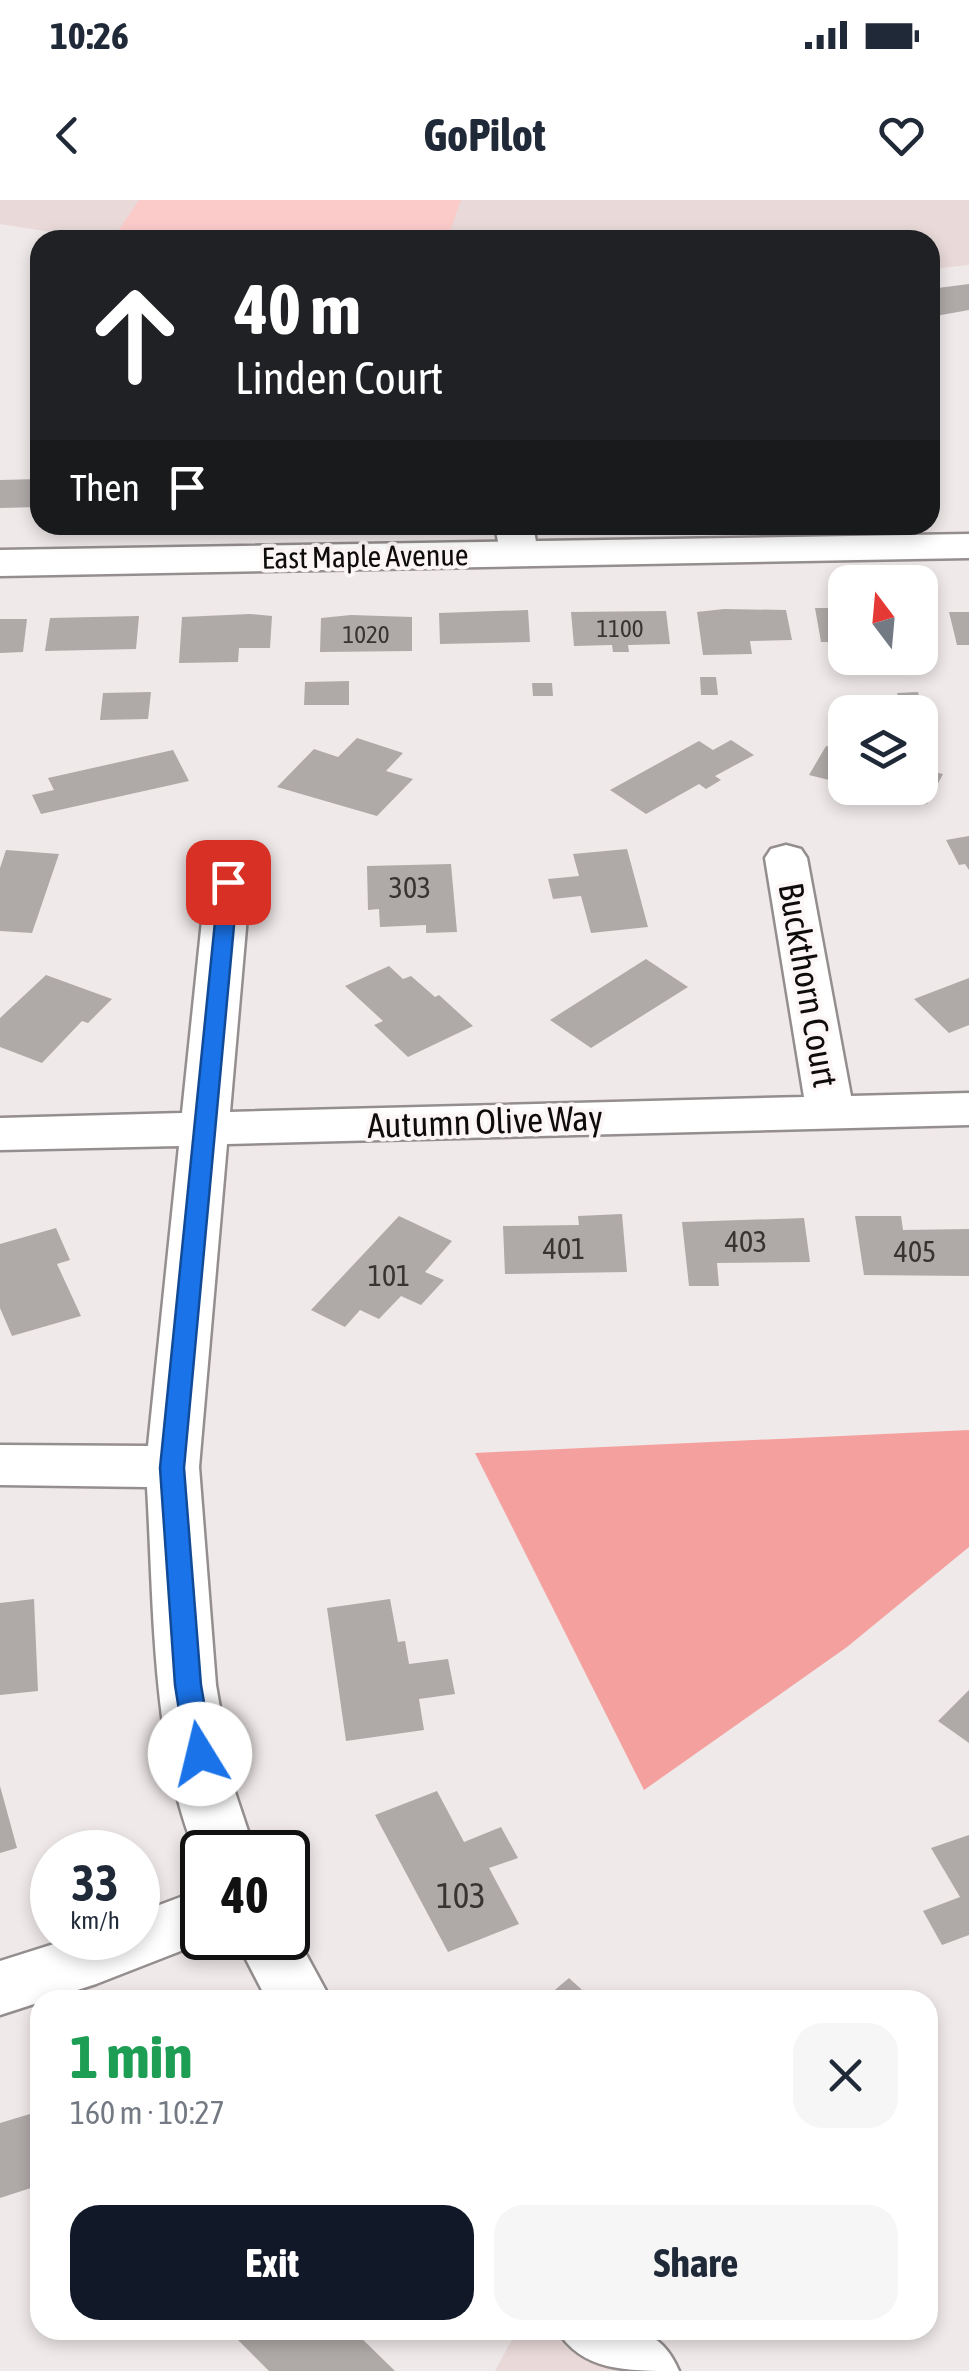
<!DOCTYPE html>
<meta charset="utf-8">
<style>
:root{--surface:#fff;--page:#f6f6f7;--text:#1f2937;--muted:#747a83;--accent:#111827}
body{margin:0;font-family:"Asap Condensed",sans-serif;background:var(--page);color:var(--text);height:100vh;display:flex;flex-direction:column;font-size:38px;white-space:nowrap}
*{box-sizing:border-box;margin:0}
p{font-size:32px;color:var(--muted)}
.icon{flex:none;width:55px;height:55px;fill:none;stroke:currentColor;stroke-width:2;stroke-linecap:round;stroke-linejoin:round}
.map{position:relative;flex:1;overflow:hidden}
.details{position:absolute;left:30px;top:1790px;width:908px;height:350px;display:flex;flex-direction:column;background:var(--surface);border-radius:30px;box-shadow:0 5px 15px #0003}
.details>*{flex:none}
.banner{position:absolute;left:30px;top:30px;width:910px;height:305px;border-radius:30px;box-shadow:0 5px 15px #0003;background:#202124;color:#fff;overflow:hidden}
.needle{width:65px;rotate:344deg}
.buttons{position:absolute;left:828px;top:365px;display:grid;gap:20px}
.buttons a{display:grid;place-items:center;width:110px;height:110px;border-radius:20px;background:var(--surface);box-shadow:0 5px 15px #0003;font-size:50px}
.speed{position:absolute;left:30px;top:1630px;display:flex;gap:20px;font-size:50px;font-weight:700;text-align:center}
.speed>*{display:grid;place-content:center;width:130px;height:130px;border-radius:50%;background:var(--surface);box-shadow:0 5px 15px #0003;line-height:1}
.speed small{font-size:25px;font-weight:400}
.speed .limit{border:5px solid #111;border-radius:15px;background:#fff;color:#111}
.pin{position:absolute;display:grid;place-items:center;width:85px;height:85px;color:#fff;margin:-42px;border-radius:20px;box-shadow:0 5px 15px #0006}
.me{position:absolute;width:110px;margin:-55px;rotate:351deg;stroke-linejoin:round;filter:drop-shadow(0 0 8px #0008)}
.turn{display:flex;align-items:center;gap:35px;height:210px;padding:0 40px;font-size:45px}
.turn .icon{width:130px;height:130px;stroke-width:2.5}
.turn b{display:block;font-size:70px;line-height:85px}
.then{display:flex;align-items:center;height:95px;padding:0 40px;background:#0003;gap:20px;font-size:38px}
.round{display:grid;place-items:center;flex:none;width:105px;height:105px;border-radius:30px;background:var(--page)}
.overview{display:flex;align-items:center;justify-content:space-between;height:170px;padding:0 40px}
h1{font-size:60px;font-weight:700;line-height:75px;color:#1e9e55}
.action{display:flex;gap:20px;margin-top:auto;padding:20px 40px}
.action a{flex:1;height:115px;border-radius:30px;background:var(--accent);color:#fff;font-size:40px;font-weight:700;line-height:115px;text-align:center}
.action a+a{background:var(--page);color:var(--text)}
.status{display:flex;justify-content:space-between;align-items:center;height:70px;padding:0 50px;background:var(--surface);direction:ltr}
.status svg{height:28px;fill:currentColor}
header{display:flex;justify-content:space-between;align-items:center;height:130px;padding:0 40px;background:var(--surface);font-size:45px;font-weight:700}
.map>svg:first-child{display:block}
.built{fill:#e9d9d9}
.green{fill:#fbcbca}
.forest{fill:#f3a09e}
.building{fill:#afa9a8}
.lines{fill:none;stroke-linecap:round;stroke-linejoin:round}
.minor-casing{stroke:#958e8e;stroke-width:5}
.major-casing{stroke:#958e8e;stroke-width:5}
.minor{fill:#fff;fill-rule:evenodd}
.major{fill:#fff;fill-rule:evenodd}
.route{fill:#1a73e8;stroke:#114b97;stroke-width:2.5}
.labels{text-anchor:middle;stroke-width:8;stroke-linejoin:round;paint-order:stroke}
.far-number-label{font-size:25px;fill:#373433}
.far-street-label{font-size:30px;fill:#0f0d0c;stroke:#fdf6f6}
.number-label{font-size:30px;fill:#373433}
.street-label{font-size:35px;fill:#0f0d0c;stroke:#fdf6f6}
.near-number-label{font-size:35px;fill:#373433}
</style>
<div class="status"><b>10:26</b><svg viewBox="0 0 49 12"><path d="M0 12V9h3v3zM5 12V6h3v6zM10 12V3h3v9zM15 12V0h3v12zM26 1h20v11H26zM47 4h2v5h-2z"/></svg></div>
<header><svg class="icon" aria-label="back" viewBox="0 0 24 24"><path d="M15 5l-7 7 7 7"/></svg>GoPilot<svg class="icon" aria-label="heart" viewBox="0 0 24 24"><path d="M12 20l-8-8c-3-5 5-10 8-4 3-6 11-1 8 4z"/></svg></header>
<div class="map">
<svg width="969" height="2171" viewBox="0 0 969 2171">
<rect width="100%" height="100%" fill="#f0e9e9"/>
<path class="built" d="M0,0H969V65L930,69V40H101L0,24Z
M517,2130H591L645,2171H495Z"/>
<path class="green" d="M139,0H461L447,40H112Z"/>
<path class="forest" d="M969,1230V1347L847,1447L644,1590L475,1253Z"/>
<path class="building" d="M969,84V110L930,117V89Z
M40,279V307L0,308V280Z
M815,408H845V442H821Z
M724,409L786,410L792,440L750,441L752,454L703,455L697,412Z
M528,410L530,442L440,444L439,413Z
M666,411L670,444L628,445L629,452H613L612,445L574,446L571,412Z
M949,412H969V445H957Z
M250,414L272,416L270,448H239L238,462L179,463L182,417Z
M351,415L412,417V451L320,452L321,418Z
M139,416L136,449L45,451L50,418Z
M0,419H27L23,452L0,453Z
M700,477H716L718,495H701Z
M349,481V505H304L305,482Z
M532,483H552L553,496H533Z
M151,492L148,519L100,520L103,493Z
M918,492L921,503L900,504L897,493Z
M357,538L403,553L386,571L413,579L377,616L277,587L314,549L338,557Z
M731,540L754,555L715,576L721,580L706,589L699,584L646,614L610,590L699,541L713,550Z
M826,546L845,550V584L809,575Z
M173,550L189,581L41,614L32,595L54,590L48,578Z
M920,569L943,574L927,604L866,589L920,588Z
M969,636V670L965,664L959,665L946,640Z
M627,649L648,727L591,733L581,696L553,699L548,679L579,676L573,654Z
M6,650L59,654L32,733L0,731V668Z
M451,664L457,732L426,733V725L380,727L379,709L368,710L367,666Z
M646,759L688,787L591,848L550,820Z
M389,766L403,779L411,776L435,797L439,795L473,826L408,857L374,825L383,821L345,786Z
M46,775L112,799L88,823L82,821L42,863L0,847V818Z
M969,778V825L949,833L914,799Z
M622,1014L627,1072L505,1074L503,1026L579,1025L578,1016Z
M399,1016L452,1041L425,1072L444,1080L421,1105L401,1096L379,1119L360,1110L345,1127L311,1110Z
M855,1016H901L903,1030L969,1029V1076L864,1075Z
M804,1018L810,1062L717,1063L719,1086H689L682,1022Z
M56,1028L70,1060L57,1064L81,1116L12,1136L0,1108V1044Z
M34,1399L38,1491L0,1495V1403Z
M390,1399L398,1442L405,1441L409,1464L448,1459L455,1494L419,1499L424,1530L346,1541L327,1408Z
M969,1490V1543L938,1521Z
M0,1586L17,1648L0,1653Z
M437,1591L464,1642L501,1627L518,1658L489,1668L519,1724L448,1752L375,1615Z
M969,1635V1735L942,1745L923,1711L960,1697L931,1648Z
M569,1778L593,1800H543Z
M40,1911V1985L0,1998V1923Z
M228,2130H353L395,2171H269Z"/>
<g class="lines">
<defs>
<path id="minor" d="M495,325H533L538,353L532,361L519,364L506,361L500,353Z
M786,645L801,649L807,658L851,896L969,893V925L227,944L199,1267L216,1485L234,1589L255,1652H202V1667C151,1561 154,1404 147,1287L0,1285V1245L148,1246L179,946L0,950V918L182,913L206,682L213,672L228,669L243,672L250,682L230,912L804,897L765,658L771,649Z
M202,1689V1738H214L96,1784L0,1815V1761L73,1738H138V1713Z
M288,1721L331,1800H267L235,1738H288Z
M557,2130C611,2130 655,2114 679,2171C625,2171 582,2171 557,2130Z"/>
<path id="major" d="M969,334V358L0,376V350Z"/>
</defs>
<use href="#minor" class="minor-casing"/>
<use href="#major" class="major-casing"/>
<use href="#minor" class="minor"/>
<use href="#major" class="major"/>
</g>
<path class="route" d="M228,675L238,682L184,1268L201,1485L213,1554L209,1562L200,1565L190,1562L186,1554L175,1485L160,1268L219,682Z"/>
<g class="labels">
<g class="far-number-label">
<text x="620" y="437">1100</text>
<text x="366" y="443">1020</text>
</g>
<g class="far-street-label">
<text transform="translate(365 357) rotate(-1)" y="10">East Maple Avenue</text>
</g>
<g class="number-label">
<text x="410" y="698">303</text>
<text x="746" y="1052">403</text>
<text x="564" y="1059">401</text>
<text x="915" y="1062">405</text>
<text x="389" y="1086">101</text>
</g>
<g class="street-label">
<text transform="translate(808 785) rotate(80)" y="12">Buckthorn Court</text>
<text transform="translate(485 922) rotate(-2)" y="12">Autumn Olive Way</text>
</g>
<g class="near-number-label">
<text x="461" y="1708">103</text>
</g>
</g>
</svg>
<div class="buttons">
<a><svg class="needle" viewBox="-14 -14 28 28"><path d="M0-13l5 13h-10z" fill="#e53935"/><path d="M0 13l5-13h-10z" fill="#747a83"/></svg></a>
<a><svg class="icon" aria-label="layers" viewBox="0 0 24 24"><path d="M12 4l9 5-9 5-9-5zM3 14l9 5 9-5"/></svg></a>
</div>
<div class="speed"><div>33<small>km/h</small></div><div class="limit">40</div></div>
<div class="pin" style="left:228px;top:682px;background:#d93025"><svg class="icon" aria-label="arrive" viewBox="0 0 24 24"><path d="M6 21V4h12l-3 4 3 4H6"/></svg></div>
<svg class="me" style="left:200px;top:1554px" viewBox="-20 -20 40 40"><circle r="19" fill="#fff"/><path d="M0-13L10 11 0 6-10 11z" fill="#1a73e8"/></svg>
<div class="banner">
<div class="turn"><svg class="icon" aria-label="ahead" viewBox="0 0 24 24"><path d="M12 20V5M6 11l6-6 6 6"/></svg><div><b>40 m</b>Linden Court</div></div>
<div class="then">Then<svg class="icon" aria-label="arrive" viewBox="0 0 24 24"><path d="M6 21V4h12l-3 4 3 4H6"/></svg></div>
</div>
<section class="details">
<div class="overview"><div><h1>1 min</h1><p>160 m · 10:27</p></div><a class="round"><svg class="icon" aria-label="close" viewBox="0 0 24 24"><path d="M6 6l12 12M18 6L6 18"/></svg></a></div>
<div class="action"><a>Exit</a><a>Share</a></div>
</section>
</div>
